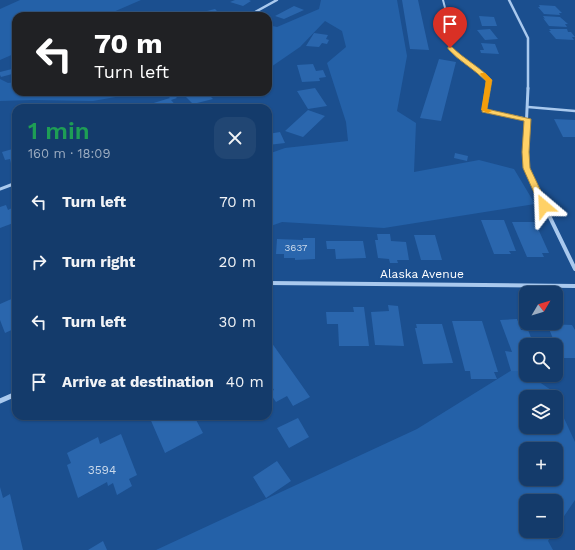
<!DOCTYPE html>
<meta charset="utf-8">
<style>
:root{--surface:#143b6b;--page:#214673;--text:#f1f3f6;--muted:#9dadc1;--line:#33557e}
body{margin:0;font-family:"Work Sans",sans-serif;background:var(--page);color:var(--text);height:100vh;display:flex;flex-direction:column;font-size:15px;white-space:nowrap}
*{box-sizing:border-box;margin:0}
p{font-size:13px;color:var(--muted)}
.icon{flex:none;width:22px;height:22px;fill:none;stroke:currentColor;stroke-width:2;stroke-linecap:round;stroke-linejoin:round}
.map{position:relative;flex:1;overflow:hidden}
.side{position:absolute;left:12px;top:104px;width:260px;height:316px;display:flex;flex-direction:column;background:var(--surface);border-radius:12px;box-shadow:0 1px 3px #0004,0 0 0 1px var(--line)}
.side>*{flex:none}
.banner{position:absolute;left:12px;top:12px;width:260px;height:84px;border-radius:12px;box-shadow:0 1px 3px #0004,0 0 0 1px var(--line);background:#202124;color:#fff;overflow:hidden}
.needle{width:26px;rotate:52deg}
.fabs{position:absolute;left:519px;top:286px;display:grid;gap:8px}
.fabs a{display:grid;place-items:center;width:44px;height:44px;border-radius:8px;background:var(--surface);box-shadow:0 1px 3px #0004,0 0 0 1px var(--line);font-size:20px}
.pin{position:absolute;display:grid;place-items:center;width:34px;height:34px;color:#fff;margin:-41px -17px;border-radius:50% 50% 50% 0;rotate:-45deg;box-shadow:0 0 4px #0007}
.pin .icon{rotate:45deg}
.me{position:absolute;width:44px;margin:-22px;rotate:334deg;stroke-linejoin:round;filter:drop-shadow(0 0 3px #0008)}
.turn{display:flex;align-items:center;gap:14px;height:84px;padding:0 16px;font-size:18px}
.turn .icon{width:52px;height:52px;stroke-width:2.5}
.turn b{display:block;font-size:28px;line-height:34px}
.round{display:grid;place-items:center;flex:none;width:42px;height:42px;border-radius:12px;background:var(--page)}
.overview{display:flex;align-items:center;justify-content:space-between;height:68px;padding:0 16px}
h1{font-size:24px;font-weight:600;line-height:30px;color:#1e9e55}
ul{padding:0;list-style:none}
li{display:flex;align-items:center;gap:12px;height:60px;padding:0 16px}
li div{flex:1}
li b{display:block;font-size:15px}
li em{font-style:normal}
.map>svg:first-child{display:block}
.green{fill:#2461a8;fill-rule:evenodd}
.building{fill:#2a66ad}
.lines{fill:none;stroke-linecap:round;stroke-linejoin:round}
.service-far1{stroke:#a9c9ee;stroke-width:2}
.service{stroke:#a9c9ee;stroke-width:2.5}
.minor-far3{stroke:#a9c9ee;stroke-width:2.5}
.minor-far2{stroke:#a9c9ee;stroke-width:3}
.minor-far1{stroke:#a9c9ee;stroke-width:4}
.minor{stroke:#a9c9ee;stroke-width:5}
.route{fill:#ffd166;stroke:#a68842}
.slow{fill:#f59e0b}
.labels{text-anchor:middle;stroke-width:4;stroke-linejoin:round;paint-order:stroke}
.number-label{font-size:10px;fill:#cad9ea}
.street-label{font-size:12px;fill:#fff;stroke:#1b4f8f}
.near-number-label{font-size:12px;fill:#cad9ea}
</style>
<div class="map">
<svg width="575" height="550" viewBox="0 0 575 550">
<rect width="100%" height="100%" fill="#1b4f8f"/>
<path class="green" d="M20,0H141L104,16H16V53L0,60V9Z
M321,0H397L407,56L397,111L416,123L414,172L479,160L514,169L535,204L384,228L282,222L268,227V154L285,148L348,141L346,122L327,63L346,47L342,31L325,21L300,47L268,69V25L277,27L319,9Z
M0,79L8,83L16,82V92H144L93,101L33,100L0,101Z
M517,367L526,373V375H529L551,390L554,397H526V427H556V401L575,442V500L556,528V501H526V531H554L548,541L553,550H156L417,429ZM526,449H556V479H526Z"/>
<path class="building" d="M235,0H249L251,1L243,6L230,2Z
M402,0H418L429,50L410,49Z
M539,5L555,6L562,13H559L560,15L544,14L538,7H540Z
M294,6L304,10L284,19L275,16Z
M215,9L221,15L193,16L208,12L207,11Z
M479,16L494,17L497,26H482Z
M543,16L560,17L568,24H565L567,27L549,26L543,18L545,19Z
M490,29L498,39L485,40L477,30Z
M549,29H567L568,32H571L575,37H572L574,40L556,39L549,31H551Z
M314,33L328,35L326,39L329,40L327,44L322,43L319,47L306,46Z
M481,43L495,44L499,54L481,53L480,50H484Z
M439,59L456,62L441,121L420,118Z
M313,64L316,71L323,70L326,77L319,78L320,81L302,82L297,65Z
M16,68V73L1,77L0,75V72Z
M315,88L327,106L308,109L297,91Z
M197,92H214L217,95L211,97L213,99L193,104L185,96Z
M173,94L177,98L171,100L178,108H149L147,105L170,98L167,95Z
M308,110L325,116L303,137L285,131Z
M554,119L575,120V137H563Z
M280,132L285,143L268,145V134Z
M16,148V162L11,163L10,159L5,160L2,152Z
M455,153L468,156L467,161L454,158Z
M6,205L8,210L12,208L16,216V222L0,228V207Z
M481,220H504L516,251H509L511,254H494Z
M512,222H535L549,253H542L544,257H527Z
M377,234H390L391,241L406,242L409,260H397L398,263H390L389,259L378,258L375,240H378Z
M414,235H435L442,260H421Z
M303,238H315V259L295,260V258H284V254H276L277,239L303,240Z
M326,241H363L366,258L336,259L335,249H327Z
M16,297V328L5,333L0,320V304Z
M388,305L398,306L404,346L375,345L371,312L389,311Z
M353,307H364L369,346H339L338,324H327L326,312H354Z
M517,319L521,330H528L534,345H526V356H524L526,371H511L505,351L512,352L500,320Z
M452,321H482L498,372H494L497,379H471L470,371H465Z
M416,324H442L453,363L423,364L415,328H417Z
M547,324L572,325L575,330V358H561Z
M268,339H269L310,397L293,406L287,396L276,402L269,392L274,390L271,385L268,387Z
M149,416H194L203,433L165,453Z
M298,418L309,437L289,448L277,428Z
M121,434L137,475L129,479L132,486L117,495L113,483L108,486L107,482L78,498L67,465L71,463L67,453L98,437L100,444Z
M277,461L291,481L266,498L253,477Z
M0,487L3,498L10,494L23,550H0Z
M103,541L107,550H88Z"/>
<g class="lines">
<path class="service-far1" d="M443,0L449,23L445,28C447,34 447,41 450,47C455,59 479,70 489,80L487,89"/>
<path class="service" d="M488,88L484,110L527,119
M528,107L575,111"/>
<path class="minor-far3" d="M509,0L528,38V89
M248,16L277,0"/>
<path class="minor-far2" d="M528,88L525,152L526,168L544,204
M241,108L263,106
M0,189L16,183"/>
<path class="minor-far1" d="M543,203L575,269
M268,283L575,286"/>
<path class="minor" d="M0,401L16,394"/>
</g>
<path class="route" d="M448,47H452C464,59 480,67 492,80L487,109L531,119L529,152L530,168L548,206L546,207H541L540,206L523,168L522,152L524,121L482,112L486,81C474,69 459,61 448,49Z"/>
<path class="slow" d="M481,73H485L492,80L487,109L492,111L488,113L481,110L486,81L480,74Z"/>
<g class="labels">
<g class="number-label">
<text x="296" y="251">3637</text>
</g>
<g class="street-label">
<text x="422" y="278">Alaska Avenue</text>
</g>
<g class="near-number-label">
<text x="102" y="474">3594</text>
</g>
</g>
</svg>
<div class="fabs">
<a><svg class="needle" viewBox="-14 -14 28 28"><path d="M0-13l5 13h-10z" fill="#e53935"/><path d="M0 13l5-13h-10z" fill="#9dadc1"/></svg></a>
<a><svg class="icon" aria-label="search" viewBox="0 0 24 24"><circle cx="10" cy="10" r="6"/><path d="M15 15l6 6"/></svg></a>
<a><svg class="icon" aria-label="layers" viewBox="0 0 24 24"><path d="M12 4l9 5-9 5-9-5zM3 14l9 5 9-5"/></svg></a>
<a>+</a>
<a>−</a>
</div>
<div class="pin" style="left:450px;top:48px;background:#d93025"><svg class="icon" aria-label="arrive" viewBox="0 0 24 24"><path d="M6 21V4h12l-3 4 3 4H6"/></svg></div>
<svg class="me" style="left:544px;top:206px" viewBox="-20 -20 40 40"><path d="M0-17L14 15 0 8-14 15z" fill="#ffd166" stroke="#fff" stroke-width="4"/></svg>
<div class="banner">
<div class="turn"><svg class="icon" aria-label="left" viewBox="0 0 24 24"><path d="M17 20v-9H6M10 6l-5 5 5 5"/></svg><div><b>70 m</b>Turn left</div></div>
</div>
<section class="side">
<div class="overview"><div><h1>1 min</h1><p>160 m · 18:09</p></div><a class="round"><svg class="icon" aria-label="close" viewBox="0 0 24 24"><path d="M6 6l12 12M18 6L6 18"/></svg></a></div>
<ul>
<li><svg class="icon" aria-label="left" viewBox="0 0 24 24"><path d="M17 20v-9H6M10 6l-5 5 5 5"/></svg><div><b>Turn left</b></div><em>70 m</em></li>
<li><svg class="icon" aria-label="right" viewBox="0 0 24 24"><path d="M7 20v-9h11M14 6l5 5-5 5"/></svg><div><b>Turn right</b></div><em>20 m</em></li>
<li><svg class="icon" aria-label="left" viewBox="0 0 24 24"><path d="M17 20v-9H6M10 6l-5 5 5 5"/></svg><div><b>Turn left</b></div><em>30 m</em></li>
<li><svg class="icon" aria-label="arrive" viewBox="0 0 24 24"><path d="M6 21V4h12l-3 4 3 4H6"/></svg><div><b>Arrive at destination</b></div><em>40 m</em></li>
</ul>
</section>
</div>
